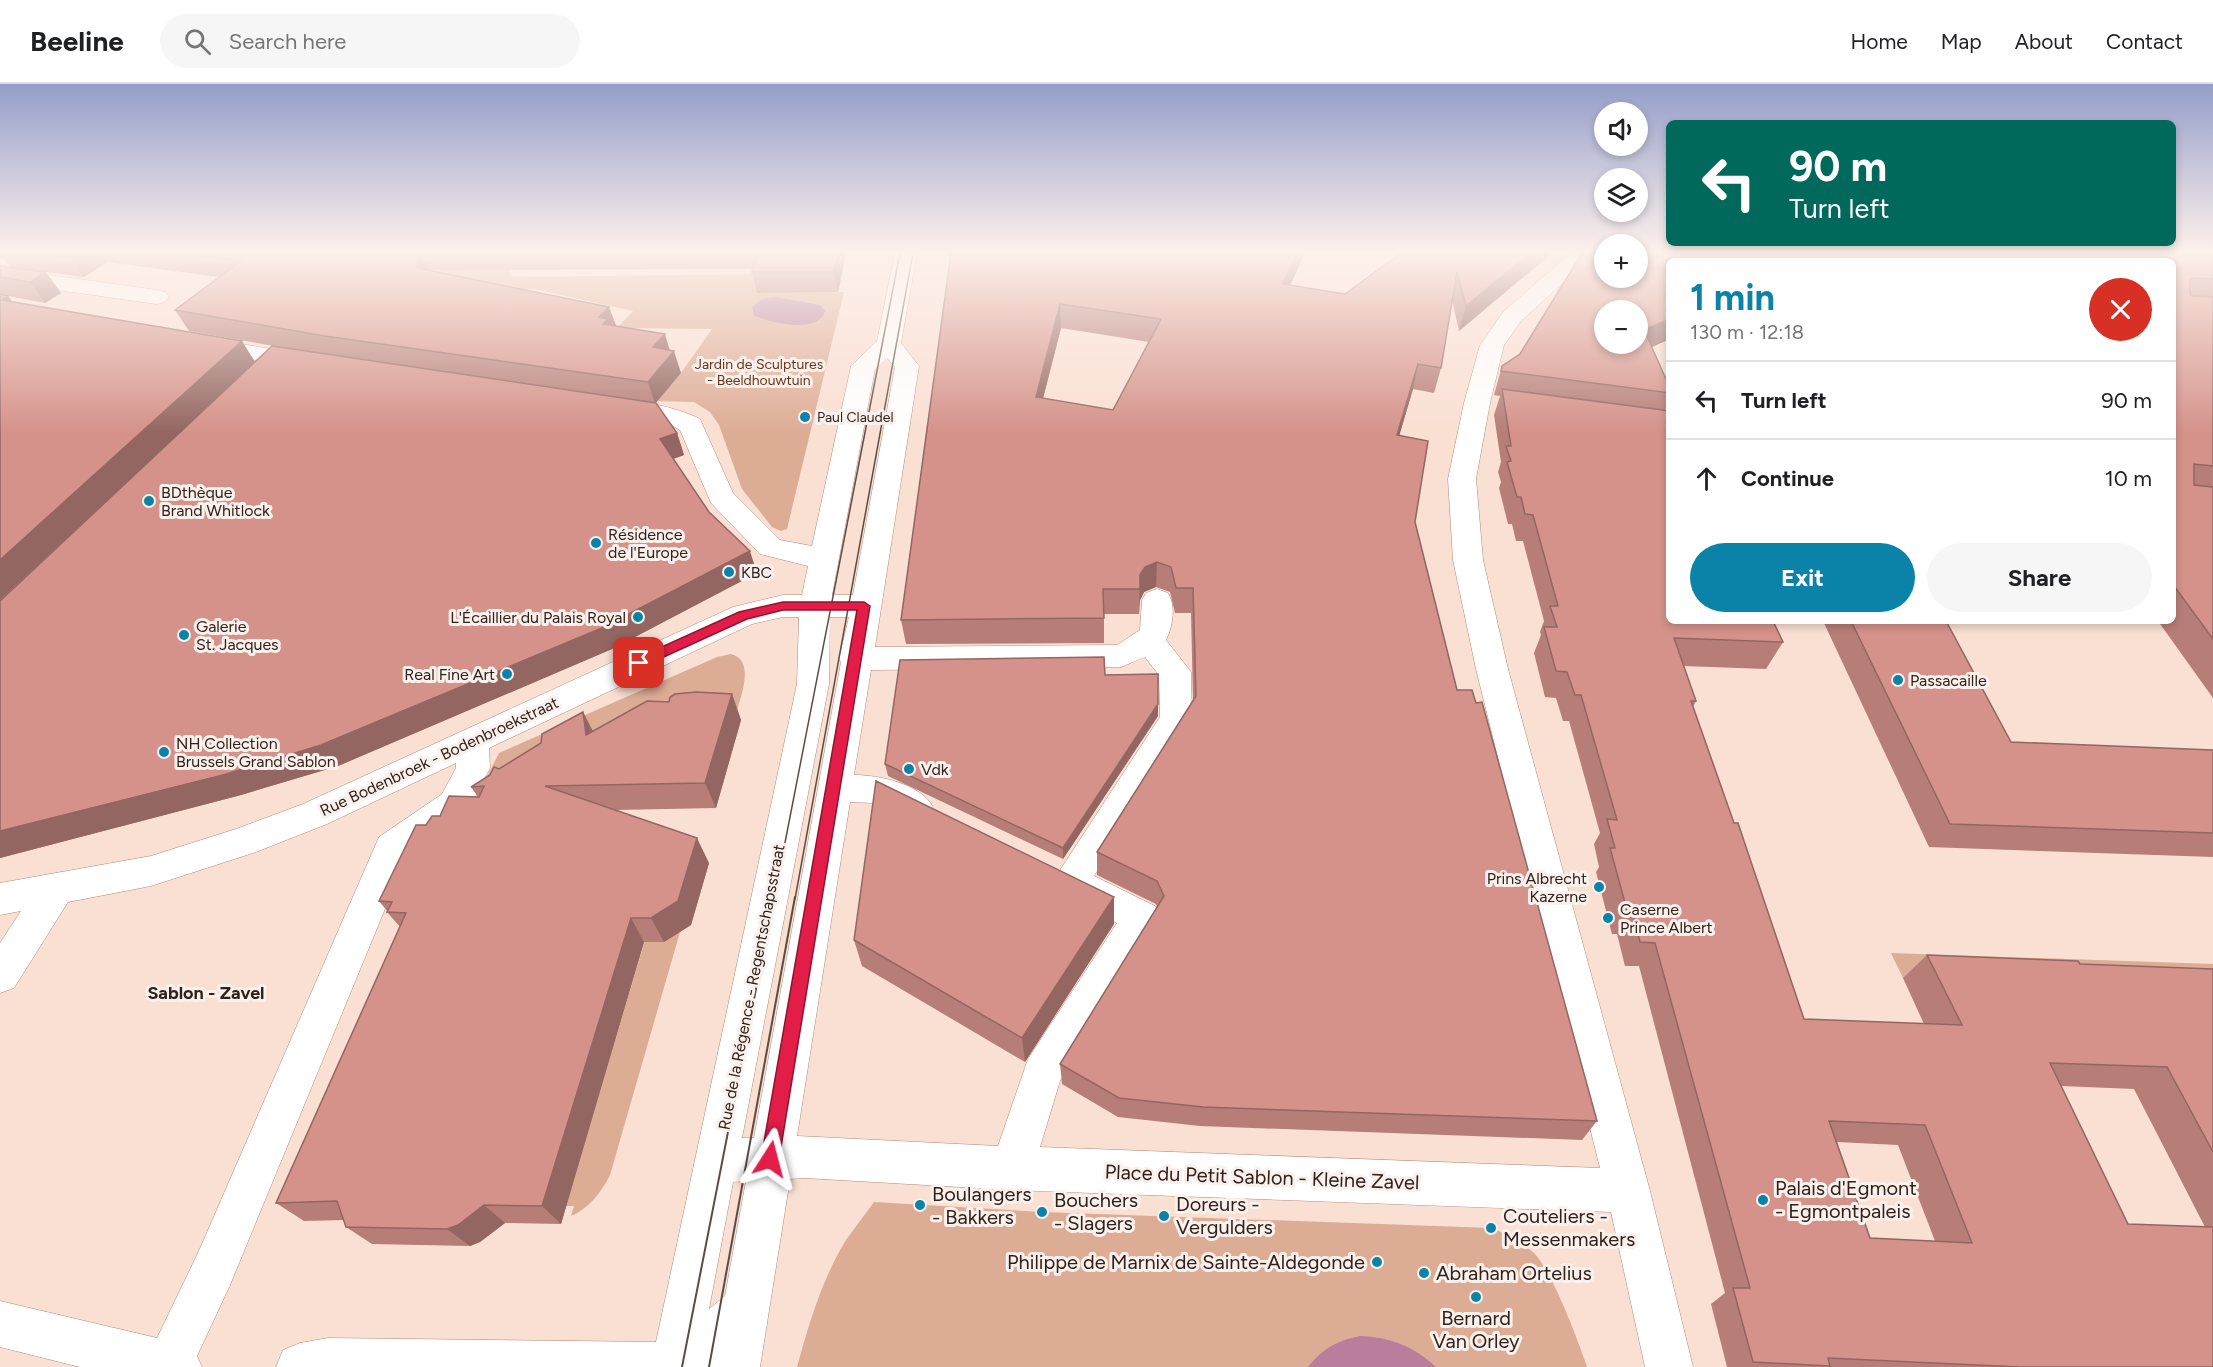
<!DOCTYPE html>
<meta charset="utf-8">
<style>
:root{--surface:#fff;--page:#f6f6f6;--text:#202124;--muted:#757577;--line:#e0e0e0;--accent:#0b83a8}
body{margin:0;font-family:Figtree,sans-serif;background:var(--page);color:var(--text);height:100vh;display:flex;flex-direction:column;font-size:22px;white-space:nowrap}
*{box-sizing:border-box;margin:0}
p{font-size:20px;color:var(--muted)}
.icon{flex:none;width:33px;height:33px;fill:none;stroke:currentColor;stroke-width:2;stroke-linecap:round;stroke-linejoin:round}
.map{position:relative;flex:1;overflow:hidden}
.sheet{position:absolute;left:1666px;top:174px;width:510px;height:366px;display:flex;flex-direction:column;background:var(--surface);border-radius:9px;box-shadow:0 3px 9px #0003}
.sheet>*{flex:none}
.hud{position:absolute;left:1666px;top:36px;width:510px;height:126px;border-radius:9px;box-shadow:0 3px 9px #0003;background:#00695c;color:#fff;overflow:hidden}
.buttons{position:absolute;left:1594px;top:18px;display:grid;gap:12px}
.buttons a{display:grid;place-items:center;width:54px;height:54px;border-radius:50%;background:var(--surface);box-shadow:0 3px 9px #0003;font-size:30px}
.pin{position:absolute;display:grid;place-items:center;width:51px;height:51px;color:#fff;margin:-26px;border-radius:12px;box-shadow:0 3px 9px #0006}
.me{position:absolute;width:66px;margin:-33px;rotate:9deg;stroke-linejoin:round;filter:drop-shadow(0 0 4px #0008)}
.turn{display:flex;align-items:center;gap:21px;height:126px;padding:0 24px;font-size:27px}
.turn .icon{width:78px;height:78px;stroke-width:2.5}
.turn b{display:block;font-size:42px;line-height:51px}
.round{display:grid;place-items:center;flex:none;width:63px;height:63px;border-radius:32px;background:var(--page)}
.head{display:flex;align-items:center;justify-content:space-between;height:102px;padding:0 24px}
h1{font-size:36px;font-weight:700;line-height:45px;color:var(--accent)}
.action{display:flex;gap:12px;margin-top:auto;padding:12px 24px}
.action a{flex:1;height:69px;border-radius:36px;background:var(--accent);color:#fff;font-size:24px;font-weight:700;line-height:69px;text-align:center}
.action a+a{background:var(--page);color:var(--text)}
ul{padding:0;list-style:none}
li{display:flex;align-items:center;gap:18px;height:78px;padding:0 24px;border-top:2px solid var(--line)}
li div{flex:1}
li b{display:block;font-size:22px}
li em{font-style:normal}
header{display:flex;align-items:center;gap:36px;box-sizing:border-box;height:84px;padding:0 30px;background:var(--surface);border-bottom:2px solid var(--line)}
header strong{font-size:28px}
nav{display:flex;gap:33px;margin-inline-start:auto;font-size:21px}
.search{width:420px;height:54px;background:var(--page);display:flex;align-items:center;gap:15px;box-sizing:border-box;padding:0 21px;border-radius:33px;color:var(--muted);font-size:22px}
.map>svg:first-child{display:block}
.green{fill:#ddac95}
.water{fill:#b87e9c}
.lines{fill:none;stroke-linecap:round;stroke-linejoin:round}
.minor-casing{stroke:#b38a77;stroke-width:1}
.minor{fill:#fff;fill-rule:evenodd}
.tram-far1{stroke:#5e4c44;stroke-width:1.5}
.tram{stroke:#5e4c44;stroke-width:2}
.wall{fill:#b67e77;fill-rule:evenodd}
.shaded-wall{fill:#946661}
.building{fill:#d4928a;stroke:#946661;stroke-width:1.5;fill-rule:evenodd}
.route{fill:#e11d48;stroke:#92132f;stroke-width:1.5}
.poi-dot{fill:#0b83a8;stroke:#faf1ed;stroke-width:2}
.labels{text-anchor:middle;stroke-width:6;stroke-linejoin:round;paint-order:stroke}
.far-park-label{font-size:14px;fill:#6b3416;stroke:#faf1ed}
.far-poi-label{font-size:14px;fill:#31211a;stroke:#faf1ed;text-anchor:start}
.poi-label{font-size:16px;fill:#31211a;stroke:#faf1ed;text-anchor:start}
.street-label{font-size:16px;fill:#31211a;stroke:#faf1ed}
.neighbourhood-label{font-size:18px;font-weight:bold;fill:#31211a;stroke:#faf1ed}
.near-street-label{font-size:20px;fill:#31211a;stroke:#faf1ed}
.near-poi-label{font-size:20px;fill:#31211a;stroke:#faf1ed;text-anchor:start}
</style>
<header>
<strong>Beeline</strong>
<div class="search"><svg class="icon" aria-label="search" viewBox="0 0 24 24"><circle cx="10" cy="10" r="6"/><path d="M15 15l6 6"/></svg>Search here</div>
<nav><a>Home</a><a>Map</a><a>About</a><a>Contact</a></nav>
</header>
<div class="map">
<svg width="2213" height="1283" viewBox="0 0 2213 1283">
<rect width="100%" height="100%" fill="#fadfd3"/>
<path class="green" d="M449,169L466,186L511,185L509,190L513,193L762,190L757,209L844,208L787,445L781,447L772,443L742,405L719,341L710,328L694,318L657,317L681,289L712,245L617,244L633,227L535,205L472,206L253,198Z
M731,570C758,577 738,619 733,639L473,720L499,669L717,573Z
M648,846L653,858H663L666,848H680L610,1091C602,1108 588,1125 571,1132L574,1122H566Z
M1891,869L2213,880V907L1903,894Z
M874,1118L1042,1128L1491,1144C1507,1150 1522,1157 1535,1170C1553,1190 1578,1256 1587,1283H797C809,1240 822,1195 846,1156C855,1143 865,1131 874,1118Z"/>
<path class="water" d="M776,213L820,221L825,227C818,251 771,238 755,232L752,224C758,216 766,213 776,213Z
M1360,1252C1389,1253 1414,1262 1436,1283H1308C1323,1264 1337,1257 1360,1252Z"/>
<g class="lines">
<defs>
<path id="minor" d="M895,169H917L901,259L919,282L875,563L1117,561L1140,546L1142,516L1146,509L1157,505L1168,509C1176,522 1173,542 1166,556L1191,588L1192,635L1094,792L1155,822L1161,833L1060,997L1040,1063L1600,1084L1476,585L1453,476L1448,395L1464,319L1480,261L1504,227L1571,169H1596L1521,237L1504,261L1490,319L1476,395L1483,476L1508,585L1650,1107L1693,1283H1645L1611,1128L1012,1106L805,1094L790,1095L760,1283H276L283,1266L300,1259L328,1254L656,1258L797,600L799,533H783L752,540L489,664L490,684L466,730L406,774L230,1201L197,1272L202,1283H80L0,1263V1217L157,1254L198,1169L379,753L442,710L456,684V679L327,740L256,768L151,802L68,818L14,904L0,909V859L21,827L0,831V799L151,772L236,745L303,720L733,523L783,511H802L808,482L760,470L711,419L680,346L668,339L611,330L607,325L611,320C636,313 678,324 700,335L733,409L780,456L812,462L851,282L877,257ZM887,274L895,283L853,511H832L875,285ZM830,533H849L839,575L841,578L754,1054H742L829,600ZM1145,573L1159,591L1160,633L1053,797L1060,810L1117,839L1028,975L998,1062L797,1052L850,718L874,719L916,737L928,733L933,723C921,700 879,691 854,691L871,586L1121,583ZM746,1097L725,1212L709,1225L733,1098Z
M0,184L157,206L165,208L169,213L165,218L157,220L0,198Z
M205,254L308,271L317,273L320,278L317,283L308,285L196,266L193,261L196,256Z"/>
</defs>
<use href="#minor" class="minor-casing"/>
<use href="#minor" class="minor"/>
<path class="tram-far1" d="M774,815L900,169
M795,815L913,169"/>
<path class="tram" d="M682,1283L774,813
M709,1283L795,813"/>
</g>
<path class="wall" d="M0,169H846L838,208L757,209L752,188L753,185L428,186V187L609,223L616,242L670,266L681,289L655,319L677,349L684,371L673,375L709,428L757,489L612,565L338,682L241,711L0,774V517L179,350L0,516V182L10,183L4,175L0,174ZM107,178L219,193L175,226L189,247L291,265L255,278L12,218L8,212L45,219L61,209L46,188L84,193Z
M949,169H1305L1290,201L1345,210L1552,169L1459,247L1452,216L1441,284L1434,309L1413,305L1399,352L1415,438L1457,606L1597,1037L1582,1056L1200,1042L1118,1033L1062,1000L1060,980L1157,823L1156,820L1097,791V768L1193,616L1191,529H1175L1170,508L1156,503L1144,508L1140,516L1139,530H1104V559L906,560L901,536L950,177ZM1061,244L1149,258L1113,326L1043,314Z
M1582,169H2213V614L2158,537H2174V177H1670V255L1652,263L1670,304V314L1665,326L1783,558L1766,585L1683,582L1696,617L1693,623L1804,935L1924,940L1903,894L1927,871L2080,880L2213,885V1283H1727L1711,1220L1725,1209L1639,882H1625L1617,850H1612L1596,788L1599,783L1594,760L1600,749L1569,637H1563L1556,614L1545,613L1534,569L1541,551L1540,548L1544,537L1523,457H1516L1512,440H1508L1499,404L1501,398L1498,388L1501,378L1494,331L1500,312L1494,311L1502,282L1520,270ZM2061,1002L2134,1005L2205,1143L2128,1140ZM1837,1058L1898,1061L1935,1157L1870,1154Z
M1823,537H1946L2011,658L2213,666V773L1929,763Z
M1105,591L1158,620V632L1063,775L888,692L885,680Z
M732,610L741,636L716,724L616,726L709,779L691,841L664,858H644L561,1140L505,1139L480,1158L470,1162L372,1160L346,1143L344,1136L304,1137L276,1119L400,843L387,828V827L379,817L426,741L440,732L478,713L471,703L541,659L583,628L593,647L669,618Z
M1114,813V840L1025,978L862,882L854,856Z"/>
<path class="shaded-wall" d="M74,169H101L107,178L84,193L69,173Z
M418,169H421L428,186L426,205L417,184Z
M838,169H846L838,208L834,188Z
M1297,169H1305L1280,224L1283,200Z
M1530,169H1552L1459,247L1466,222Z
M45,188L61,209L45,219L30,198Z
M8,212L24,233L2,216Z
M1060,220L1061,244L1037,338L1036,313Z
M609,223L617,244L615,256L599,233Z
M1670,235V255L1635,270L1644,246Z
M665,250L671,271L674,267L681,289L655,320L648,298L653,263Z
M242,257L255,278L0,516V476Z
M1418,280L1413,305L1392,376L1397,351Z
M677,349L684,371L667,377L660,355Z
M750,467L757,489L612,565L338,682L241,711L0,774V747Z
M1157,478L1156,503L1144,508L1140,516L1139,530L1140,491L1145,483Z
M732,610L741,636L716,724L705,699Z
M1158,620V632L1063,775V764Z
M583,628L596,654L586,651Z
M697,754L709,779L691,841L664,858L651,834Z
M1114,813V840L1025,978L1022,954Z
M631,834L644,858L561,1140L542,1122Z
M484,1121L505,1139L480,1158L470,1162L447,1145Z"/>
<path class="building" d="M45,169H74L69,173Z
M182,169H418L417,184L609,223L599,233L608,235L603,240L665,250L653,263L674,267L648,298L325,252L175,226L241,177Z
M758,169H838L834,188H752Z
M951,169H1297L1283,200L1345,210L1401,169H1530L1466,222L1457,188L1441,284L1418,280L1397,351L1428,357L1415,438L1457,606H1472L1476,619L1482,618L1597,1037L1203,1023L1119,1014L1060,980L1164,812L1157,797L1097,768L1196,612L1193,504H1176L1171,483L1157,478L1145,483L1140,491V505H1103L1104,534L901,536ZM1060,220L1161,235L1113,326L1036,313Z
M1582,169H1605V194H1638V169H2213V195L2192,194L2190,196V210L2192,212L2213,213V382L2194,380V401L2213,403V555L2174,502V177H1670V235L1644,246L1670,304V309L1501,287L1502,282L1520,270ZM1605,226H1638V260H1605Z
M0,182L45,188L30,198L0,193Z
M0,210L8,212L2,216L242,257L0,476Z
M272,262L656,319L677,349L660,355L709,428L750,467L602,544L321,661L223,691L0,747V517Z
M1502,305L1670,327V537H1773L1783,558L1674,554L1696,617H1691L1734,739H1738L1744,757L1804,935L1962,941L1927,871L2078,877L2080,880L2213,885V1068L2167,983L2050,979L2128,1140L2213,1143V1283H2020L1828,1274L1830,1282L1753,1278L1733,1204H1750L1655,859L1640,858L1632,826H1627L1610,764H1615L1607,735L1617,736L1581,611H1575L1567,588L1556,587L1544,543H1557L1550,522H1558L1533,431L1525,430L1521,413H1517L1507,378L1511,377L1506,362H1511ZM1829,1037L1925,1041L1972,1159L1870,1154Z
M1851,537H1946L2011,658L2213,666V749L1950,740Z
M1104,573L1105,591L1158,590V620L1063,764L885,680L900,576Z
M696,608L732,610L705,699L545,702L697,754L678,817L651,834H631L542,1122L484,1121L458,1141L447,1145L346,1143L337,1117L276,1119L406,829L387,828L392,818L379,817L416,741H426L432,732H440L449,712L479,713L484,702L471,703L490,691L494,683L499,685L541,659L542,650L583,628L586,651L647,617L669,618L670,613L675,610Z
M876,697L1114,813L1022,954L854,856Z"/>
<linearGradient id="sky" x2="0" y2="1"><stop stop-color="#959eca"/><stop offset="0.48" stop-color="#fdf1eb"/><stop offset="1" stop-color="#fdf1eb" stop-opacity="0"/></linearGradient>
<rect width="2213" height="349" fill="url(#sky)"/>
<path class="route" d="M783,518H864L870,522L779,1075L776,1081L770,1084L764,1081L761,1075L857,526H783L747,535L644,582H635L633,579L635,575L739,528Z"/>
<g class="poi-dot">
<circle cx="805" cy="333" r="6"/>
<circle cx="149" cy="417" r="6"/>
<circle cx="596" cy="459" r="6"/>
<circle cx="729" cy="488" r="6"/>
<circle cx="638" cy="533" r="6"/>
<circle cx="184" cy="551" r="6"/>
<circle cx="507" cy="590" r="6"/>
<circle cx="1898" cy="596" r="6"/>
<circle cx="164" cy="668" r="6"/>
<circle cx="909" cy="685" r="6"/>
<circle cx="1599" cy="803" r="6"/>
<circle cx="1608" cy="834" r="6"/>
<circle cx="1763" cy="1116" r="6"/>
<circle cx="920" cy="1121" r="6"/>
<circle cx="1042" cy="1128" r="6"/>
<circle cx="1164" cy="1132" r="6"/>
<circle cx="1491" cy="1144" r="6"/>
<circle cx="1377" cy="1178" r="6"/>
<circle cx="1424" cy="1189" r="6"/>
<circle cx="1476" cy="1213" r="6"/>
</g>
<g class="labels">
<g class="far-park-label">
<text x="759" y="285">Jardin de Sculptures<tspan x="759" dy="16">- Beeldhouwtuin</tspan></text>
</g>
<g class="far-poi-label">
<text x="817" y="338">Paul Claudel</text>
</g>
<g class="poi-label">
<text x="161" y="414">BDthèque<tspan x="161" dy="18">Brand Whitlock</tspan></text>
<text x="608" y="456">Résidence<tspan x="608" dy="18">de l'Europe</tspan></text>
<text x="741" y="494">KBC</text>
<text x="626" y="539" text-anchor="end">L'Écaillier du Palais Royal</text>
<text x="196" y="548">Galerie<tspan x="196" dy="18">St. Jacques</tspan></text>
<text x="495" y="596" text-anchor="end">Real Fine Art</text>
<text x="1910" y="602">Passacaille</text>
<text x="176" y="665">NH Collection<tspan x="176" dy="18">Brussels Grand Sablon</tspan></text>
<text x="921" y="691">Vdk</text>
<text x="1587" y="800" text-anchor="end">Prins Albrecht<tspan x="1587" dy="18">Kazerne</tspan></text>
<text x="1620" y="831">Caserne<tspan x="1620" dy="18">Prince Albert</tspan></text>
</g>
<g class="street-label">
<text transform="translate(439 672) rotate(-25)" y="6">Rue Bodenbroek - Bodenbroekstraat</text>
<text transform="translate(751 903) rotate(-79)" y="6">Rue de la Régence - Regentschapsstraat</text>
</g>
<g class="neighbourhood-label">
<text x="206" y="915">Sablon - Zavel</text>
</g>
<g class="near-street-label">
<text transform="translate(1262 1093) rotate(2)" y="7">Place du Petit Sablon - Kleine Zavel</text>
</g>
<g class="near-poi-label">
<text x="1775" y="1111">Palais d'Egmont<tspan x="1775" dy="23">- Egmontpaleis</tspan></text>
<text x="932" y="1117">Boulangers<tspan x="932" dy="23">- Bakkers</tspan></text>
<text x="1054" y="1123">Bouchers<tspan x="1054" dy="23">- Slagers</tspan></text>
<text x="1176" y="1127">Doreurs -<tspan x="1176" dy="23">Vergulders</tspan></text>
<text x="1503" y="1139">Couteliers -<tspan x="1503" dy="23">Messenmakers</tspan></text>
<text x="1365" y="1185" text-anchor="end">Philippe de Marnix de Sainte-Aldegonde</text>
<text x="1436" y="1196">Abraham Ortelius</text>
<text x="1476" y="1241" text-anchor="middle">Bernard<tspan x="1476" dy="23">Van Orley</tspan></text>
</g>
</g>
</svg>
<div class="buttons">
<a><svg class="icon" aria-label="sound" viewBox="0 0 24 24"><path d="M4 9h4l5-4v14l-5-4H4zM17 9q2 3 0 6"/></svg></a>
<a><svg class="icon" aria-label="layers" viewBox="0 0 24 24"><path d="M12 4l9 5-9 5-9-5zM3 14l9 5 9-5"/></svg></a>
<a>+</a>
<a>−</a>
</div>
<div class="pin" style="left:639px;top:579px;background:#d93025"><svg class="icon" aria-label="arrive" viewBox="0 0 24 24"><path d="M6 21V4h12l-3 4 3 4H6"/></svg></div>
<svg class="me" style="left:770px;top:1075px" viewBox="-20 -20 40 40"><path d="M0-17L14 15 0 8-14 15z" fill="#e11d48" stroke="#fff" stroke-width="4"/></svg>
<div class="hud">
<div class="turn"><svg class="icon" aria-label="left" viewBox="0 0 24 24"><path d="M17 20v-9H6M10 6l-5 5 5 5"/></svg><div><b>90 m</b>Turn left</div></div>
</div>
<section class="sheet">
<div class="head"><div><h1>1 min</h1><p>130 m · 12:18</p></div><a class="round" style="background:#d93025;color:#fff"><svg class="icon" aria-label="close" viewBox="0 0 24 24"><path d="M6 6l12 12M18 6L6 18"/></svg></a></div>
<ul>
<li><svg class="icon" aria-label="left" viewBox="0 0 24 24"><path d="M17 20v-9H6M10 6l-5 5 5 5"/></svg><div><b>Turn left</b></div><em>90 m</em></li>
<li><svg class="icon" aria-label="ahead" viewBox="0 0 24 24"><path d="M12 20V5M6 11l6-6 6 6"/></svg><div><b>Continue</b></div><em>10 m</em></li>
</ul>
<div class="action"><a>Exit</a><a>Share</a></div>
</section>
</div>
